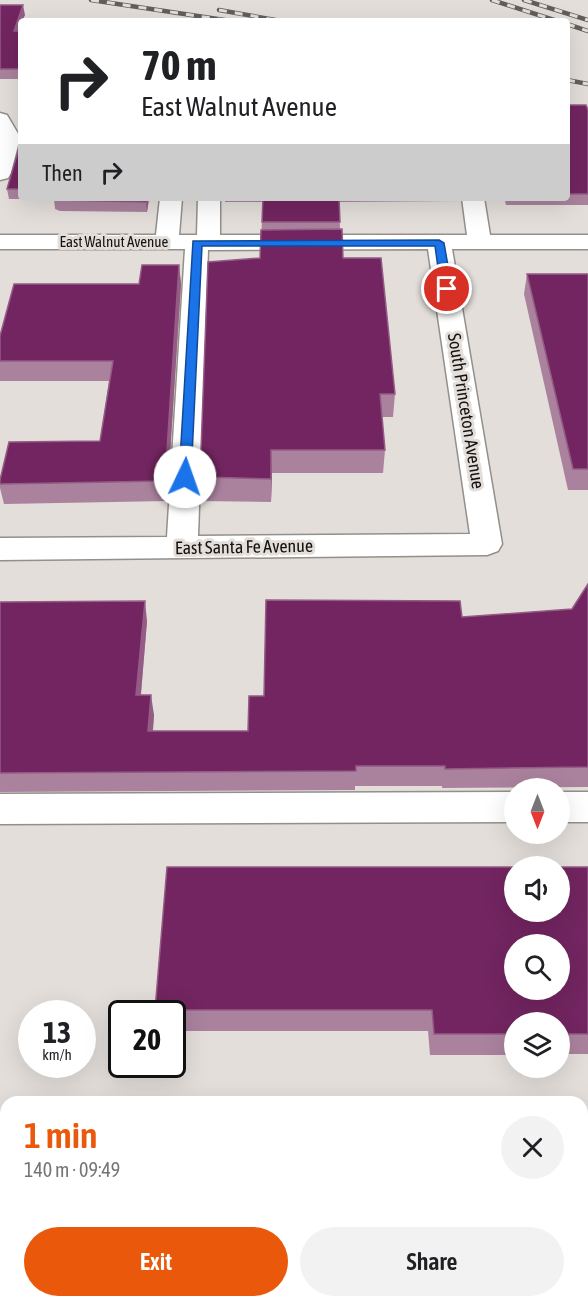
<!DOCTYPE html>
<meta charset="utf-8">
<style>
:root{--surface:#fff;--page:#f2f2f2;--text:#202124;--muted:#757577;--accent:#ea580c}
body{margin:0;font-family:"Asap Condensed",sans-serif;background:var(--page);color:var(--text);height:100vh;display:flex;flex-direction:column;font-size:22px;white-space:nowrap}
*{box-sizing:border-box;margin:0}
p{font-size:20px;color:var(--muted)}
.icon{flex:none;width:33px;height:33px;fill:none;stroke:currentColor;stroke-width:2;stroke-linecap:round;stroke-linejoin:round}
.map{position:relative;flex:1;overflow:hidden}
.drawer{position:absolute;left:0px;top:1096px;width:588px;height:212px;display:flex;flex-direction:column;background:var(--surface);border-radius:18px 18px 0 0;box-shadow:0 6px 24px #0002}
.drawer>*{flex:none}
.top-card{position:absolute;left:18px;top:18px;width:552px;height:183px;border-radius:6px;box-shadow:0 6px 24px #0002;background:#fff;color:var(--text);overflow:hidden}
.needle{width:39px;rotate:180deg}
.controls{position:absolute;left:504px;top:778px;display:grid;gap:12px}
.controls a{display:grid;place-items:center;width:66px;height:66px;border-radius:50%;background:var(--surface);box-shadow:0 6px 24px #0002;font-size:30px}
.speed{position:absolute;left:18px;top:1000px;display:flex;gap:12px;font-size:30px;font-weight:700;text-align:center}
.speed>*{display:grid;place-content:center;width:78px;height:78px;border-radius:50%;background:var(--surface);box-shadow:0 6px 24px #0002;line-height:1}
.speed small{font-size:15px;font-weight:400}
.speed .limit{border:3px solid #111;border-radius:9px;background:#fff;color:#111}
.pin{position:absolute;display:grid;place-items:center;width:51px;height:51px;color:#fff;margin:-26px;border:3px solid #fff;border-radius:50%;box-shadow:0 2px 6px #0007}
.me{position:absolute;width:66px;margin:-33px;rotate:3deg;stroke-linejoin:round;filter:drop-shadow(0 0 4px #0008)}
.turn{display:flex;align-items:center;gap:21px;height:126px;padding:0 24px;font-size:27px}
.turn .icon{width:78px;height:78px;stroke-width:2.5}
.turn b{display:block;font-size:42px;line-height:51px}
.then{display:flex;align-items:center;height:57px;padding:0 24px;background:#0003;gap:12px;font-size:22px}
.round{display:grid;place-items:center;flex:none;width:63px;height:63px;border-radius:32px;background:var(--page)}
.overview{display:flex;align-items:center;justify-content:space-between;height:102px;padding:0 24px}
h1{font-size:36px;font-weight:600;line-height:45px;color:var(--accent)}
.cta{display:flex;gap:12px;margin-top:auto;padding:12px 24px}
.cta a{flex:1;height:69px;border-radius:36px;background:var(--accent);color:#fff;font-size:24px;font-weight:600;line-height:69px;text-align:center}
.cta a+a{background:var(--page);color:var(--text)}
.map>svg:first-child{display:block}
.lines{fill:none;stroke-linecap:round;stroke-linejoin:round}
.minor-casing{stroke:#938f8a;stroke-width:3}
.minor{fill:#fff;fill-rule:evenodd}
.rail-casing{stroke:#615e5c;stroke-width:4.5}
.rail{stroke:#e3deda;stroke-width:3;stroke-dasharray:8;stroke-linecap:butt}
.wall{fill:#aa829d}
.shaded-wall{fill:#945c85}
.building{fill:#722560;stroke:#945c85;stroke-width:1.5;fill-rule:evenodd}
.route{fill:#1a73e8;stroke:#114b97;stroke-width:1.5}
.labels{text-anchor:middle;stroke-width:6;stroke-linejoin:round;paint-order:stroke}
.far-street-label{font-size:15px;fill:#151312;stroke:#e3deda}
.street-label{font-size:18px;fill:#151312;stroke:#e3deda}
</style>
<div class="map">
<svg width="588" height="1307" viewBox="0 0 588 1307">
<rect width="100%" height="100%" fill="#e3deda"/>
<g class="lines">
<defs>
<path id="minor" d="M0,113L7,115L20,137L11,173L8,178L0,180Z
M160,198H182L179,235H197L198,198H220V235H467L462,198H484L490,235H588V249H452L502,544L498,551L487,555L0,560V538L167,537L185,249H0V235H156ZM428,249L470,534L198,536L208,250Z
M514,792V822L0,824V794Z
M560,792H588V822H560Z
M362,1302H410V1307H362Z"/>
</defs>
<use href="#minor" class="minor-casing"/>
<use href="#minor" class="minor"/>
<defs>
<path id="rail" d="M91,0L231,21
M492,0L557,21
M524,0L588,20
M219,10L281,21
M567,24L588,31
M567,80L588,84"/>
</defs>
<use href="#rail" class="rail-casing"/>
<use href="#rail" class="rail"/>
</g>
<path class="wall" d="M0,5L25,15L22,21H21V25L19,31H21V79H0Z
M567,105L588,110V205H506L505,201H487L485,198H567Z
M21,141V198H158V199H149L147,212L60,211L55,209L54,199H9L7,189Z
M225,198H461L460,201L339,202L340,229L343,258L395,394L393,417H382L385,450L383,473H272L271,502L201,501L200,477L260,258L263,202H225Z
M179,265L181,284L167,501L4,504L0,488V480L100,441L109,381H0V336L139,284Z
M527,274H588V490H568L524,294Z
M588,584V787L442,788V786H355V790L0,792V602L147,621L141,695L154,715L153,731H248L264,696L462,617L572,609Z
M588,867V1054H560V1023H514V1055H430L428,1031H172V1014H156L155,1010Z"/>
<path class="shaded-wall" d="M23,5L25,15L22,21H21V25L16,41L14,31Z
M147,198H149L147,212L146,202Z
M179,265L181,284L167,501L165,481Z
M271,450L272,473L271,502Z
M145,601L147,621L139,715L136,695Z
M151,695L154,715L151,751L148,731Z"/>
<path class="building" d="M0,5H23L14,31H21V69H0Z
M567,105H586L588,110V194H567Z
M21,141V189H7Z
M54,198H147L146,202L58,200Z
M263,198H339L340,222H262Z
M342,229L343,258H381L395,394H380L385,450H271V479L200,477L208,262L260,258L261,230Z
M142,265H179L165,481L0,484V480L9,442L100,441L113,361H0V336L14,284H139Z
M527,274H588V469H573Z
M588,584V767L445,769V766H356V771L0,773V602L145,601L136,695H151L148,731H248L249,696H264L266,600L460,601L462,617L572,609Z
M167,867H588V1034H560V1023H514V1034H434L432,1010H155ZM514,867H560V912H514ZM514,945H560V990H514Z
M0,1179H6V1302H291V1307H0Z"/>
<path class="route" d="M439,240L444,243L452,289L447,292L441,289L435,246H202L191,477L185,481L181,480L179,477L193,241Z"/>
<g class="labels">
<g class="far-street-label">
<text x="114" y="247">East Walnut Avenue</text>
</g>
<g class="street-label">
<text transform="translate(466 411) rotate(81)" y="6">South Princeton Avenue</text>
<text transform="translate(244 547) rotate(-1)" y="6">East Santa Fe Avenue</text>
</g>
</g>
</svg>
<div class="controls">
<a><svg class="needle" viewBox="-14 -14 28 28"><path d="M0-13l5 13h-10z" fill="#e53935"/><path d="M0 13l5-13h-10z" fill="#757577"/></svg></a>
<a><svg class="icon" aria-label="sound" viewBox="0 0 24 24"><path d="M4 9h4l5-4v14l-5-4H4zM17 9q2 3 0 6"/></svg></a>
<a><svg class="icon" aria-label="search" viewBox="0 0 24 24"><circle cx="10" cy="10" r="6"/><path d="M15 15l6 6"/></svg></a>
<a><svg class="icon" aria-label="layers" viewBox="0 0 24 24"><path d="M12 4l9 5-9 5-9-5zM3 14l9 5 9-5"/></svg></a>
</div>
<div class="speed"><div>13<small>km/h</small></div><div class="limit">20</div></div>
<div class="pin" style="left:447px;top:289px;background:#d93025"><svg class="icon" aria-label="arrive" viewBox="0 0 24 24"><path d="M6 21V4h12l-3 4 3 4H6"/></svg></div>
<svg class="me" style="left:185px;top:477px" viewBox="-20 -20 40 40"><circle r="19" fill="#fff"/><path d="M0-13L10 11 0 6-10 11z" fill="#1a73e8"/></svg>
<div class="top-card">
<div class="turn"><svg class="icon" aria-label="right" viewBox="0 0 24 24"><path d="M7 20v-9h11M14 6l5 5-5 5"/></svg><div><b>70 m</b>East Walnut Avenue</div></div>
<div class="then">Then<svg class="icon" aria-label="right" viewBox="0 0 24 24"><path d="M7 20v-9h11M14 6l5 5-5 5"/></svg></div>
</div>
<section class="drawer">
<div class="overview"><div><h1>1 min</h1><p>140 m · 09:49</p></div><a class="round"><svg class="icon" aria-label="close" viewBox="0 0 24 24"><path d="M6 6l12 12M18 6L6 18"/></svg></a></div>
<div class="cta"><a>Exit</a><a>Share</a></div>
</section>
</div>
